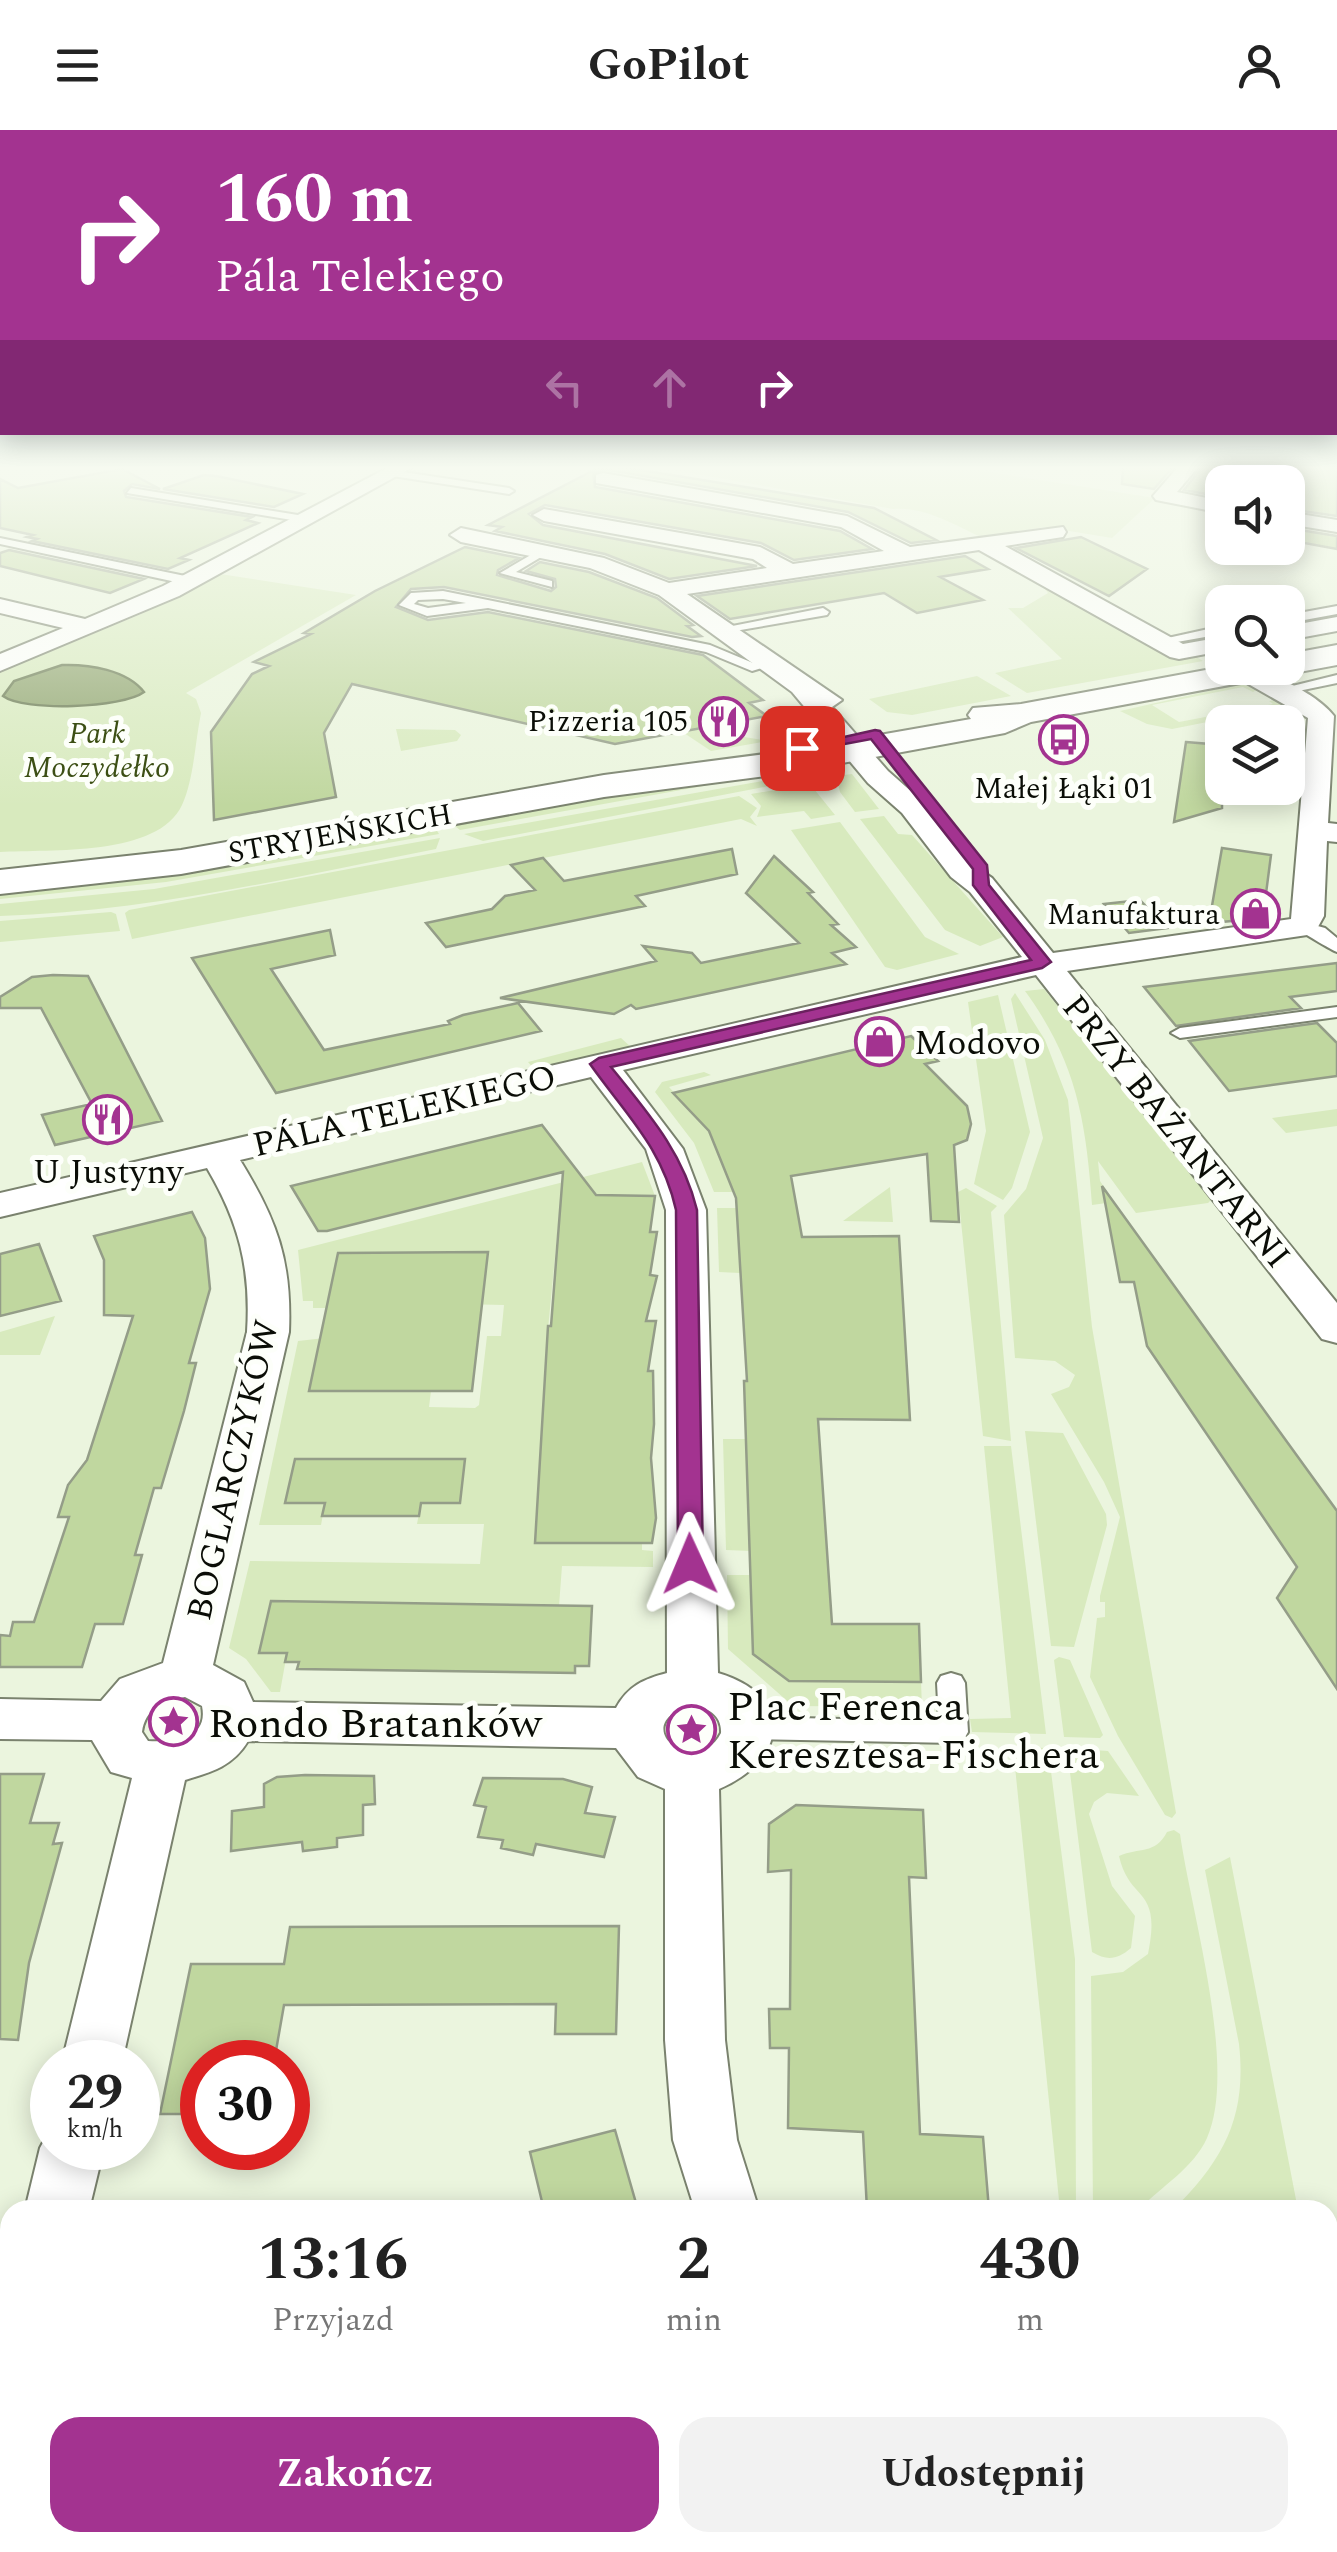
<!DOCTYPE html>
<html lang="pl">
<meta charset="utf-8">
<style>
:root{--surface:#fff;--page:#f2f2f2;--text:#222;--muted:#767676;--accent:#a33390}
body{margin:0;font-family:Spectral,serif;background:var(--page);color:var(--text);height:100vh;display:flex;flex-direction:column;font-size:38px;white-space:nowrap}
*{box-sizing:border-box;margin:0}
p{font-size:32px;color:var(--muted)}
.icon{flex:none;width:55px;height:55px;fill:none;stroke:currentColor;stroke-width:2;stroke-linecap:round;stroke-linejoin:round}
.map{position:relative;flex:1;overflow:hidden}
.drawer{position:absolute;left:0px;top:2070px;width:1338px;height:352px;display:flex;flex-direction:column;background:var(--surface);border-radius:30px 30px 0 0;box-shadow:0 5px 25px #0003}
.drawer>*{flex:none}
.top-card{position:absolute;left:0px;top:0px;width:1338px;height:305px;box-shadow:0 5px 25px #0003;background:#a33390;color:#fff;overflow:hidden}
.tools{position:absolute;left:1205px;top:335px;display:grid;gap:20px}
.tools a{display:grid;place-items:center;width:100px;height:100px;border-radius:20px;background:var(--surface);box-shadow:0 5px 25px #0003;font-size:50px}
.speed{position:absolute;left:30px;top:1910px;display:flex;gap:20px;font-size:50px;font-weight:700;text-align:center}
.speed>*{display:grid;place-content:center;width:130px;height:130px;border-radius:50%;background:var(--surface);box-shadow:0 5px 25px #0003;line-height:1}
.speed small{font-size:25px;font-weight:400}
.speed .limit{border:15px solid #d22;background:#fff;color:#111}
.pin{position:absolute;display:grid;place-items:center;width:85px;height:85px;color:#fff;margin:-42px;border-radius:20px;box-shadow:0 5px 15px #0006}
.me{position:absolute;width:110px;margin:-55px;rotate:359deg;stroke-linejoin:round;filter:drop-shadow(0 0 8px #0008)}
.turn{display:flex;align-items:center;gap:35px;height:210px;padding:0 50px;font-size:45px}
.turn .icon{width:130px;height:130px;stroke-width:2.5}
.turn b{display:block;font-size:70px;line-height:85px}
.lanes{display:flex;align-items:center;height:95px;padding:0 50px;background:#0003;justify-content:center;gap:50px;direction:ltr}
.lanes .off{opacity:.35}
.eta{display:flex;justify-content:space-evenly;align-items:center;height:170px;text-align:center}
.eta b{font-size:60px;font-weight:700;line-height:70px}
.button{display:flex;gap:20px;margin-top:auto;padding:20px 50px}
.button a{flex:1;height:115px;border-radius:30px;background:var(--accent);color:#fff;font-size:40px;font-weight:700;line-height:115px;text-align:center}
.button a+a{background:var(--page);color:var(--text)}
header{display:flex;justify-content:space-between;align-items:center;height:130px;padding:0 50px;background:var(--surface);font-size:45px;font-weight:700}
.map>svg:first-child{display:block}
.green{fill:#d8eabe}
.water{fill:#8fa46e;stroke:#67774f;stroke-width:2.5}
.building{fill:#c0d79f;stroke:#949d88;stroke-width:2.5}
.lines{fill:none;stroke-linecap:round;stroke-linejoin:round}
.service-casing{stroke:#7a826e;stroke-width:4}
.minor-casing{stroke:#7a826e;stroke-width:4}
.tertiary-casing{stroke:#7a826e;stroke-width:4}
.service{fill:#fff;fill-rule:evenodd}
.minor{fill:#fff;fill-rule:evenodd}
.tertiary{fill:#fff;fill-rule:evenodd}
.route{fill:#a33390;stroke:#6a215e;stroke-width:2.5}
.labels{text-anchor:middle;stroke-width:10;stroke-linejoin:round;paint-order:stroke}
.far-poi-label{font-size:30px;fill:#0a0d06;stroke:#fdfffa;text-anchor:end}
.far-park-label{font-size:30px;font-style:italic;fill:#3c4f14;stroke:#fdfffa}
.far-street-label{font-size:30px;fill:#0a0d06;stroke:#fdfffa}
.poi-label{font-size:35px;fill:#0a0d06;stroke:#fdfffa;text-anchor:start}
.street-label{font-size:35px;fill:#0a0d06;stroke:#fdfffa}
.near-poi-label{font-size:42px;fill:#0a0d06;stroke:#fdfffa;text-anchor:start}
</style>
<header><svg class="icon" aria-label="menu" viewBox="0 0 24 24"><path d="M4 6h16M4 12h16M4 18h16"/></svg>GoPilot<svg class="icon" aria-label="person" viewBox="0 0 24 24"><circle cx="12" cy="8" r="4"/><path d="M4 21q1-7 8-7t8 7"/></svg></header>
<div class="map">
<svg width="1337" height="2422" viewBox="0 0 1337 2422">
<rect width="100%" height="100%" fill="#ebf5de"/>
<path class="green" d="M657,337H958L1155,368L1112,408L1045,397L981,407C955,395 924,376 893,379Z
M220,444L356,465L186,563L196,569L201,583C195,612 194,649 182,675C158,727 50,719 0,722V542L141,484Z
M1051,457L1190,523L1203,531L1027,563L995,543L1062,529L1008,478H1023L1048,463L1044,458Z
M977,546L1011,566L912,585L887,582L869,569Z
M1240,554L1258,559L1253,562L1243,557L1152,575L1179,592L1273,574L1269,571L1281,569L1294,575L1172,599L1147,594L1120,581Z
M396,599L455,600L461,605L457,611L401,621Z
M696,599L769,611L711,621L681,601Z
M807,643L801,650L483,711L464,704Z
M770,644L460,700L451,693L592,667Z
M852,644L879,679L855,682L840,662L836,646Z
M810,654L835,685L811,689L804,681L757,687L761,676L751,664Z
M739,666L757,678L750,687L757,696L741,689L132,809L125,783L129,780Z
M884,686L898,704L912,705L1003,807L980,816L945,800L860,689Z
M840,692L925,807L959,824L897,840L885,837L791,700Z
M434,696L439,704L166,752L0,769V760Z
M440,708L436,719C293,747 147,782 0,786V774L154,759Z
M111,782L116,784L120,801L0,812V791Z
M1044,859L1211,1070L1208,1073L1136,1083L1098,1031L1100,1051L1114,1072L1092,1075C1086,990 1076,931 1025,861Z
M1015,863L1045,910L1068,970L1092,1197L1176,1683L1172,1688L1165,1685L1118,1606L1090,1547L1097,1488L1105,1487V1472H1100V1466L1120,1387L1104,1352L1051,1264L1069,1257L1075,1245L1055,1231L1015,1228L1004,1085L1026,1059L1043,1008L1011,869Z
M998,865L1030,1002L1012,1058L1003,1070L974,1054L986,1001L968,872Z
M621,908L632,918L536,941L528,932Z
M704,942L711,945L669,957L719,1012L735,1062H714L694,1013L655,962L662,952Z
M1337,979V996L1286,1003L1272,988Z
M642,1032L655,1066L561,1065L546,1220L535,1412L613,1413L642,1402V1420L653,1421V1437L562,1436L559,1476L271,1471L259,1522L287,1523L280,1562H271L246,1529L229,1518L250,1431L480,1434L484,1394H417L421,1373H460L465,1329H295L325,1373L321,1395H259L298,1211L343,1206L336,1216H318L309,1261H431L429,1277L475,1278L479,1275L487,1206H501L504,1175L459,1174L461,1162H484L487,1122H412L411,1128L337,1129L328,1168L338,1178H313V1171H303L298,1120Z
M890,1057L893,1092L843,1091Z
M966,1058L997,1076L991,1082L1011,1311L983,1306L958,1062Z
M717,1078H737L740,1143L719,1142Z
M55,1186L40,1225H0V1202Z
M1025,1301L1063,1303L1106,1384L1107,1395L1074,1517L1051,1516Z
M723,1309H746L752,1421L726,1420Z
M984,1316H1011L1046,1604L972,1602L970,1589L1011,1588Z
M727,1445H752L772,1536L789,1551L921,1552L922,1577L793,1576L728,1519Z
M1059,1527L1070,1530L1103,1605L1100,1608L1064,1607L1054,1530Z
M1013,1617L1048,1618L1075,1829L1076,2080H1060Z
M1067,1618L1108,1621L1139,1666L1107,1663L1094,1672L1089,1684L1112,1756L1135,1786L1131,1818C1117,1830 1107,1831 1092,1822Z
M1174,1700L1180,1704C1191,1782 1238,1938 1207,2008C1193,2039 1161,2056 1139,2080H1093L1091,1846L1123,1842L1148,1824C1162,1755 1130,1774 1119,1726C1139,1717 1155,1725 1167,1702Z
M1230,1727L1298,2080H1173C1224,2029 1247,1987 1239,1914L1205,1740Z
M739,2413V2412L914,2413L910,2417L868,2422H741Z"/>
<path class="water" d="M62,535C89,534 127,540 144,562C123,578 24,582 3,566L14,551Z"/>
<path class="building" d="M600,337H622L874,378L936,410L911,413L848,382L604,339L593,343L595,357L840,401L872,419L794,430L761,413L545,375L529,384L543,395L757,436L669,449L605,424L495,401L502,397L488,395Z
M1123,337H1173L1154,359L1122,354Z
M1202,337H1222V367L1184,360Z
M1288,337H1337V386L1288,379Z
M122,339L160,359L132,354L124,361L126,367L252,387L246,390L258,393L180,428L189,430L168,439L32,411L37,409L27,407L33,405L0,398V349L18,358Z
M204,345L216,346L303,364L274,377L163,359Z
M1288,398L1337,406V419L1288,410Z
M1081,407L1147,439L1109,466L1016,418Z
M465,417L519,428L498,440L497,445L551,461L556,457L555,449L526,441L540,432L589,442L657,468L693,495L687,496L701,506L692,507L444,457L411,459L396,477L428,490L488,482L703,525L763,570L749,573L767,586L615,614L352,554L324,603L336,667L214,690L211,602L252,544L269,536L254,532L311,504L304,503L375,461Z
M9,420L144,449L110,463L0,436V423Z
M965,426L988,439L940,447L983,470L917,483L884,463L730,489L697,466Z
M1186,612L1222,615V678L1174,692Z
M1222,718L1271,725L1264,779L1243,790L1209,793Z
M732,719L737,744L636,766L645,776L446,817L426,793L492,779L505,766L535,760L511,735L543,728L564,751Z
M774,726L813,762L808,763L838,794L831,795L856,817L832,823L846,834L636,879L631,875L614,884L500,868L656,831L643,816L692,823L701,833L799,813L746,763Z
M1140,770L1167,798L1129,803L1104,774Z
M330,800L335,825L271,839L324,920L450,894L448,891L463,885L518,873L541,901L276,963L192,828Z
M1337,833V861L1290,867L1301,878L1176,896L1144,857Z
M53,845L88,846L162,991L55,1015L42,985L92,974L41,878H0V867L32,847Z
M1317,893L1337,913V946L1229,961L1189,911Z
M911,906L938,931L925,934L967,976L971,994L967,1010L954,1015L959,1092L931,1091L927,1024L791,1046L802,1107L899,1106L910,1290L818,1289L832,1494H919L921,1552L789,1551L753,1524L744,1251H747L736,1068L709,1001L673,963Z
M542,995L596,1065L655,1066L650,1102H657L650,1145L657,1146L646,1191H656L648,1241H653L654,1294L651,1328L656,1388L652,1413H535L548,1196H551L563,1042L327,1101H318L291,1056Z
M1102,1056L1337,1381V1559L1277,1468L1297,1437L1147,1216L1134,1152H1120Z
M192,1082L205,1108L210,1159L189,1233H196L184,1281L161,1358H154L135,1425H142L123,1494H95L82,1537H0V1505L10,1506L13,1492H34L69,1387H58L68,1355L87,1330L133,1186L104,1185V1130L94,1106Z
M39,1114L61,1171L0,1186V1124Z
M488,1122L472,1261H309L338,1123Z
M295,1329H465L460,1373H421L419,1386H322L325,1373H285Z
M271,1471L592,1476L589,1536H575V1543L297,1539L299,1532H285L287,1523H259Z
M0,1644H44L30,1693H59L53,1714L62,1713L29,1833L18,1910L0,1909Z
M305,1645L374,1646L375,1674L363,1675V1705L337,1708V1717L303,1721L302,1712L231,1721L232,1681L264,1677V1654L277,1647Z
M483,1648L563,1649L592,1657L585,1683L615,1687L604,1727L536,1714L533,1725L501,1718L503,1710L478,1707L486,1677L474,1675Z
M796,1675L923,1680L926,1748L909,1747L920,2004L983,2007L989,2080H867L863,2002L788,1998L789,1918H770L769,1879H790L791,1740L768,1742L769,1694Z
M619,1796L616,1904H555L556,1874L284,1875L274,1932H202V1984H160L191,1834H284L290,1797Z
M615,2000L638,2080H544L530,2022Z"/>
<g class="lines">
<defs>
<path id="service" d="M390,340L509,358L514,361L509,364L386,345Z
M131,358L304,386L310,389L304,392L127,363Z
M0,408L190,447L196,451L190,455L0,414Z
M541,419L551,421L516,442L552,451V457L500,443Z
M443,461L710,515L753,533L771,529L778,533L752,541L706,522L488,478L427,486L399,475L411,463ZM443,469L466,473L428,478L414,474L418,470Z
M1337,476V484L1288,493V485Z
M823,478L829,482L827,485L723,503L717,499Z
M1222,496V504L1160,515L1154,511Z
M1337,545V553L1279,565L1272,561Z
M1303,792L1325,798L1337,808V822C1333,821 1298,800 1295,797Z
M1337,877V887L1180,908L1171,903L1180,898Z
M951,1543L961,1546L965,1553L968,1602L964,1609L954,1613L748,1609L738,1605L734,1598L738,1591L748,1587L939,1591L937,1553L941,1546Z"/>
<path id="minor" d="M389,337H413L179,466L0,541V524L63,498L0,483V469L85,489L163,456Z
M1178,337H1198L1177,362L1222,371V383L1156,370L1153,366Z
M603,343L847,386L910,417L1063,397L1066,402L1063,407L1005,416L1183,514L1222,507V521L1179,529L1170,527L979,420L687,464L842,570L832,577L888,641L922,671L973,735L992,748L1053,823L1291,789L1308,588L1229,543L1233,538C1263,537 1315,562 1334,586L1328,693L1337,694V712L1327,711L1324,786L1314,804L1067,841L1337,1173V1213L1322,1209L1036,845L623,940L683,1019L706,1080L718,1543C795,1566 788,1629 719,1659L725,1910L737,2010L759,2080H695L673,2010L665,1910V1659L638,1647L616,1618L248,1611C233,1636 212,1642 185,1650L122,1932H62L132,1648L111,1642L92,1610L0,1609V1569L101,1571L120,1549L163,1533L247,1202C251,1139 239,1092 207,1038L0,1087V1063L1022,827L970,762L951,747L902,683L868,653L792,562L659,465L590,438L461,412L450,405L461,398L604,428L669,453L767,438L753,429L544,391L533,385L544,379L760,417L793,434L884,421L841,397L596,353V345ZM591,947L646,1019L666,1080L667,1543C644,1549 628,1556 616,1578L253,1572L244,1552L213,1535L289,1202C292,1131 277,1090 240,1030ZM185,1567L202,1576C209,1610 173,1612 148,1611L142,1602C145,1579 163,1570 185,1567ZM693,1575C709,1578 722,1586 721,1603C696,1652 623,1593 693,1575Z
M1288,382L1337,390V402L1288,394Z
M1337,487V501L1288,510V496Z
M52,1996V2018H104L89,2080H25L40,2018Z
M1328,2321L1337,2322V2394L1328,2393Z
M10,2405V2412H81L82,2422H8Z
M490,2412H594L590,2422H486Z"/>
<path id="tertiary" d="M1337,515V535L1031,592L1005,603L788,643L604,667L181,744L0,764V740L181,720L604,645L788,621L971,589L968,585L973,578L1021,574L1222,537L1288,538V524Z"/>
</defs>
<use href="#service" class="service-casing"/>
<use href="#minor" class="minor-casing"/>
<use href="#tertiary" class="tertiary-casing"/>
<use href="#service" class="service"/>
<use href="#minor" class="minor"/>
<use href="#tertiary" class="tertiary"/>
</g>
<linearGradient id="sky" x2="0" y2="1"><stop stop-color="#84aeb7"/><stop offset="0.5" stop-color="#f6faf0"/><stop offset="1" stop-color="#f6faf0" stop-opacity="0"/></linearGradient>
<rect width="1337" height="676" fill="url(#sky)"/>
<path class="route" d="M875,600L880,601L987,735L989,755L1051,832L1042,838L611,937C648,983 683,1022 697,1080L703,1434L700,1440H681L678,1434L676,1080C662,1017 626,985 590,934L599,928L1031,830L973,755V739L871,609L802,622L795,618Z"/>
<defs>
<symbol id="restaurant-ring" viewBox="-11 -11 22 22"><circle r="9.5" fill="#fdfffa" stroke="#a33390" stroke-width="1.5"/><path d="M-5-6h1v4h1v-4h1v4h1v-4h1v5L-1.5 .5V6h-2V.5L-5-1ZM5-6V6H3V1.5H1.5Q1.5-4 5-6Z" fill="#a33390"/></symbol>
<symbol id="bus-ring" viewBox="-11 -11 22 22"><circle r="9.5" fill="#fdfffa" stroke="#a33390" stroke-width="1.5"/><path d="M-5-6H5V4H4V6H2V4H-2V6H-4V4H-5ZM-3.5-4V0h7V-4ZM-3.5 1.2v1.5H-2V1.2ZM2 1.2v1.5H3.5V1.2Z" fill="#a33390"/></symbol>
<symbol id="shop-ring" viewBox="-11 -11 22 22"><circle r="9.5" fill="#fdfffa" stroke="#a33390" stroke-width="1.5"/><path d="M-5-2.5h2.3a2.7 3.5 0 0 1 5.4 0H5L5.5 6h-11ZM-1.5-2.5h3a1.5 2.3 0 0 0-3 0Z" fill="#a33390"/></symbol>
<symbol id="sight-ring" viewBox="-11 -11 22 22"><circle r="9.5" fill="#fdfffa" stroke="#a33390" stroke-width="1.5"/><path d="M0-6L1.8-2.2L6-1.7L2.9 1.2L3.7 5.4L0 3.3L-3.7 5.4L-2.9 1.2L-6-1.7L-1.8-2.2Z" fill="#a33390"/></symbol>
</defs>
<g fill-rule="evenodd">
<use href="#restaurant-ring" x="696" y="564" width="55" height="55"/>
<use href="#bus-ring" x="1036" y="582" width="55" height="55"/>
<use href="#shop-ring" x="1228" y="756" width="55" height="55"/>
<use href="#shop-ring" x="852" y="884" width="55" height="55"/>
<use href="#restaurant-ring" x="80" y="962" width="55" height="55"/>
<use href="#sight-ring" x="146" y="1564" width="55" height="55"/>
<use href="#sight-ring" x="664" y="1572" width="55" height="55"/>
</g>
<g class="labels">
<g class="far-poi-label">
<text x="688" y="601">Pizzeria 105</text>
<text x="1064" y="668" text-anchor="middle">Małej Łąki 01</text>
<text x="1220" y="794">Manufaktura</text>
</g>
<g class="far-park-label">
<text x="97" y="613">Park<tspan x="97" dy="34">Moczydełko</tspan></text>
</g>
<g class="far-street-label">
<text transform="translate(340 703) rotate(-10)" y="10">STRYJEŃSKICH</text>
</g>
<g class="poi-label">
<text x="914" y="924">Modovo</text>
<text x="108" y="1053" text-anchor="middle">U Justyny</text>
</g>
<g class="street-label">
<text transform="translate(404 980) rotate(-13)" y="12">PÁLA TELEKIEGO</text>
<text transform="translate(1177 1001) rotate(51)" y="12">PRZY BAŻANTARNI</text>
<text transform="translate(232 1340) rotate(-77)" y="12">BOGLARCZYKÓW</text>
</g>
<g class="near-poi-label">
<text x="727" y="1590">Plac Ferenca<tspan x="727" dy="48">Keresztesa-Fischera</tspan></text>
<text x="208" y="1607">Rondo Bratanków</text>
</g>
</g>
</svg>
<div class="tools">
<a><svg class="icon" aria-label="sound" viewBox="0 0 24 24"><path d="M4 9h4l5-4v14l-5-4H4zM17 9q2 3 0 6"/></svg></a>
<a><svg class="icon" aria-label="search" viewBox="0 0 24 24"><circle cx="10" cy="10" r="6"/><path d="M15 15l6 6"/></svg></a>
<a><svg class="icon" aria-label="layers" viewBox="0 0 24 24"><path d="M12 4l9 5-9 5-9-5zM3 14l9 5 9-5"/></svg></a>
</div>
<div class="speed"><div>29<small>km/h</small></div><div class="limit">30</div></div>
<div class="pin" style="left:802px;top:618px;background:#d93025"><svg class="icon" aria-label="arrive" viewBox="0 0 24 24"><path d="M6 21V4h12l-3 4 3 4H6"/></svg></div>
<svg class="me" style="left:690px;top:1434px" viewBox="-20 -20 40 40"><path d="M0-17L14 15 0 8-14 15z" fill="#a33390" stroke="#fff" stroke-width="4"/></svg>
<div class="top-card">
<div class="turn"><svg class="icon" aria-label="right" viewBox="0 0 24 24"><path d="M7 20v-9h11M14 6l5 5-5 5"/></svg><div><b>160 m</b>Pála Telekiego</div></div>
<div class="lanes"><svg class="icon off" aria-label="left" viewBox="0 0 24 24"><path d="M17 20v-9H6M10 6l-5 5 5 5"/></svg><svg class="icon off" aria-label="ahead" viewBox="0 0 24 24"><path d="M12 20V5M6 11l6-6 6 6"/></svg><svg class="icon" aria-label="right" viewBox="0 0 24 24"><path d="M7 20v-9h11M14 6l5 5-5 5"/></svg></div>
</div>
<section class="drawer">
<div class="eta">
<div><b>13:16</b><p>Przyjazd</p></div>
<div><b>2</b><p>min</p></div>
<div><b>430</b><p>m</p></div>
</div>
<div class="button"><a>Zakończ</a><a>Udostępnij</a></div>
</section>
</div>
